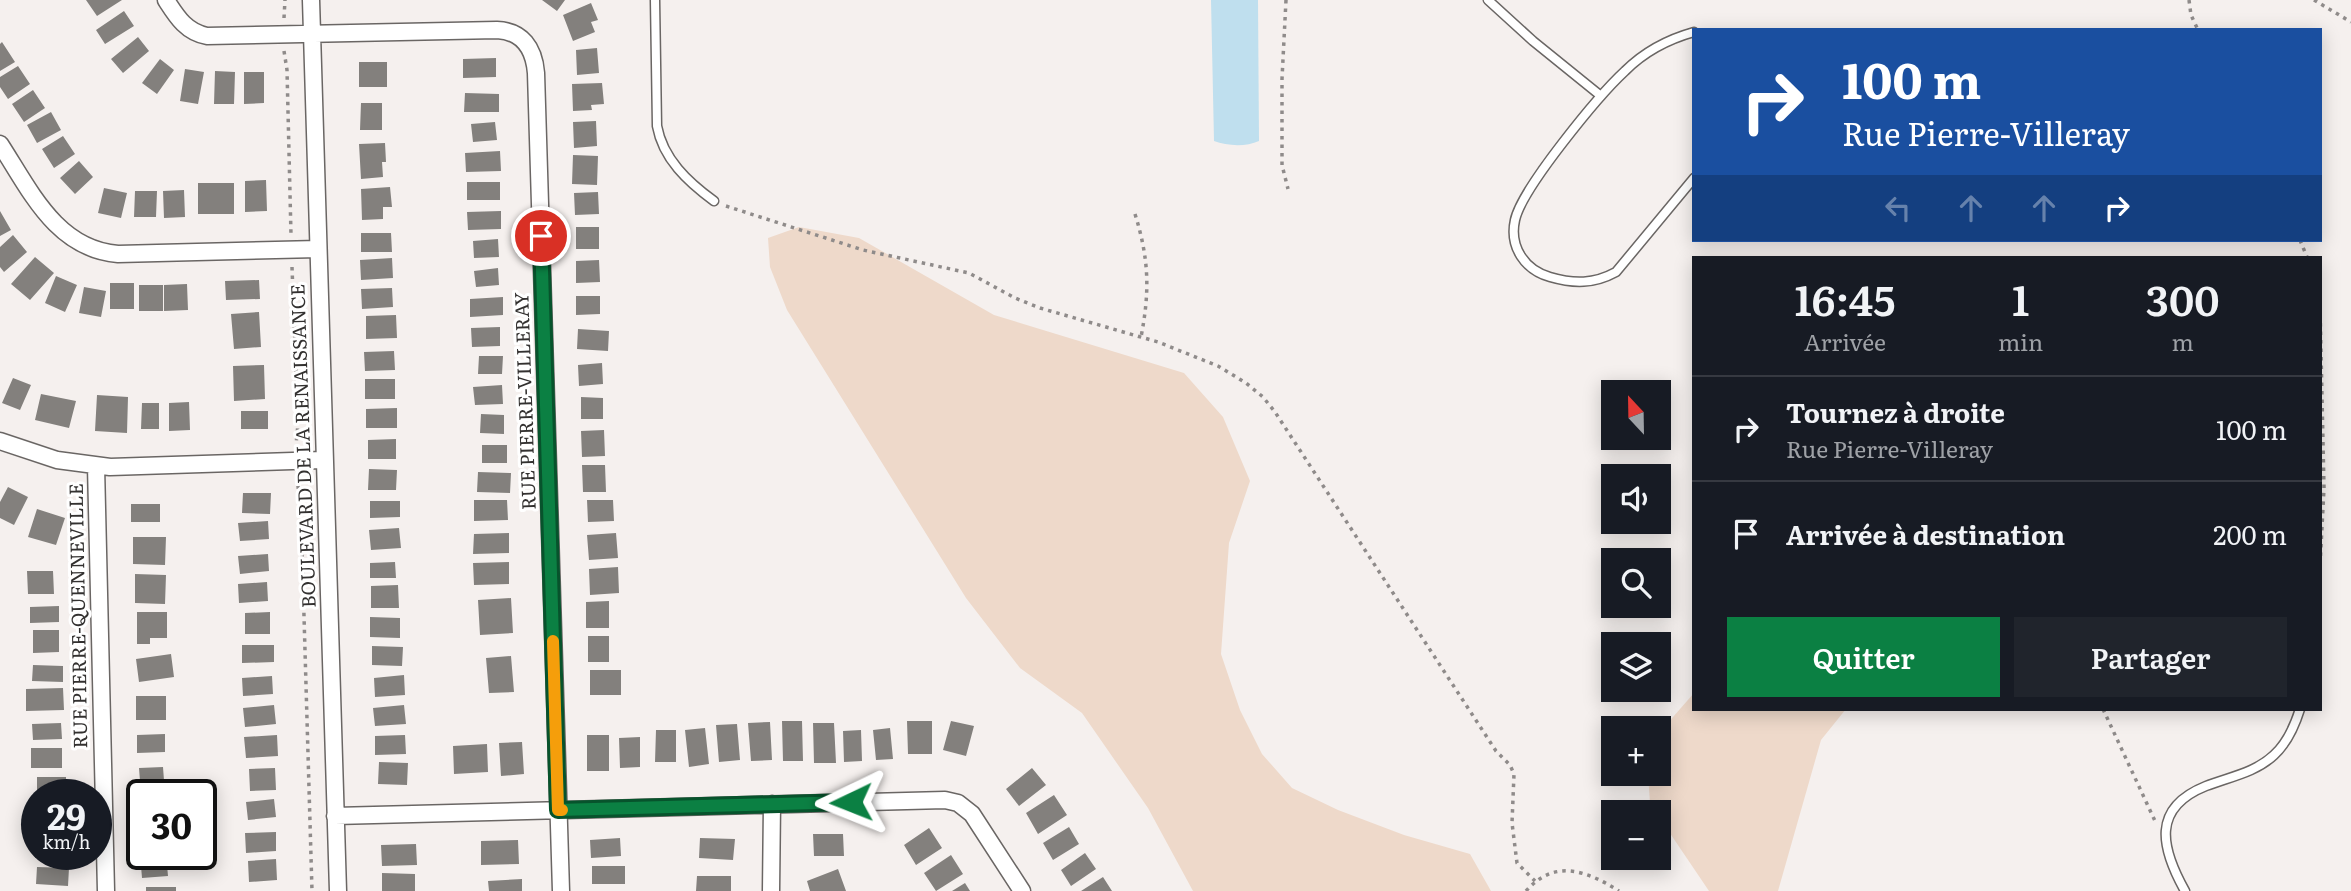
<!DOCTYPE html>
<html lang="fr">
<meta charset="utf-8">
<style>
:root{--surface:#171b24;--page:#20242c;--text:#f1f3f6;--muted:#9ea1a6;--line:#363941;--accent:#0b8043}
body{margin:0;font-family:Literata,serif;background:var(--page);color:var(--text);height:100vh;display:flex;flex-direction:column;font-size:26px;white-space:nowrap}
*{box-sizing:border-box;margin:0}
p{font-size:23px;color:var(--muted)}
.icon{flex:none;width:38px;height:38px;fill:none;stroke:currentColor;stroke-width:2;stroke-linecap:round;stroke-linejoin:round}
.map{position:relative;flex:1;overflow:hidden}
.sheet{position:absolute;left:1692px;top:256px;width:630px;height:455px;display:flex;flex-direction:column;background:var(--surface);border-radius:0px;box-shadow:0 4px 18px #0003}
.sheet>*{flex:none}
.banner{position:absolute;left:1692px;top:28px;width:630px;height:214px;border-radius:0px;box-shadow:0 4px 18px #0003;background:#1a4fa0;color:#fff;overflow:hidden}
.needle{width:46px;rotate:338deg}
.controls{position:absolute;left:1601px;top:380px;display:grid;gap:14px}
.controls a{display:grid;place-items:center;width:70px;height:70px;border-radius:0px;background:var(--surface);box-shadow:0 4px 18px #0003;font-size:35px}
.speed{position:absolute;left:21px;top:779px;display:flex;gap:14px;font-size:35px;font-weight:700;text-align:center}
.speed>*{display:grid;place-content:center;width:91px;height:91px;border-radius:50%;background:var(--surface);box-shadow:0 4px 18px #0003;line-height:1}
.speed small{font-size:18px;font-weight:400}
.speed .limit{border:4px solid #111;border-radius:10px;background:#fff;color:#111}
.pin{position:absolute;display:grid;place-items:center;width:60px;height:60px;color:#fff;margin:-30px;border:4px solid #fff;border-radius:50%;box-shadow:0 2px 7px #0007}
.me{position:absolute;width:77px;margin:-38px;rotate:268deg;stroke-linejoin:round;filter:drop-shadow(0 0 5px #0008)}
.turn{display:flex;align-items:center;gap:24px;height:147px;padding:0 35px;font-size:32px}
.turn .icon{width:91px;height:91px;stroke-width:2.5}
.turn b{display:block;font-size:49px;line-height:60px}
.lanes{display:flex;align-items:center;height:66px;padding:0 35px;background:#0003;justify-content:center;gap:35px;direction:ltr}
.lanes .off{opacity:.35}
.eta{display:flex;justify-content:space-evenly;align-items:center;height:119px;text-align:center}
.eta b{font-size:42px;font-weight:600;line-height:49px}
.primary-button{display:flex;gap:14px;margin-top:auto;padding:14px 35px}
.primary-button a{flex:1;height:80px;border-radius:0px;background:var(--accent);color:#fff;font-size:28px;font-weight:600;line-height:80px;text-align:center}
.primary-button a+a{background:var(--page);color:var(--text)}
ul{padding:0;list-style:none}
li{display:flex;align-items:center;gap:21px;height:105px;padding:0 35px;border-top:2px solid var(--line)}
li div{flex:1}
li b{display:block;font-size:26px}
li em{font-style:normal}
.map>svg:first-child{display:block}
.green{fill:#eed9ca}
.water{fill:#bfdfee}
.building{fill:#83807d}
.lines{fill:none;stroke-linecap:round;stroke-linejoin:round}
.service-casing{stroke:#6a6664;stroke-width:11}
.minor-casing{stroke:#6a6664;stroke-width:19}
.path{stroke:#8f8b8a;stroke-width:3.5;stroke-dasharray:3.5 5;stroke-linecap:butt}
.service{stroke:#fff;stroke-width:8}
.minor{stroke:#fff;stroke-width:16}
.route-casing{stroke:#07532c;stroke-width:18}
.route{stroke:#0b8043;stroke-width:12}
.slow{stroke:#f59e0b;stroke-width:12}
.labels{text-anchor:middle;stroke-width:6;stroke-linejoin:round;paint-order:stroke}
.street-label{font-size:19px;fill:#333130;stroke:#fff}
</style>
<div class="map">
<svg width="2351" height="891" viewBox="0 0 2351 891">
<rect width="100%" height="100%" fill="#f5f0ee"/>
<path class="green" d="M799,227L859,238L994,315L1184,373L1223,417L1250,481L1229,543L1221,654L1240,710L1262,754L1292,788L1338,810L1404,835L1470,854L1491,891H1193L1148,808L1082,713L1020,668L966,598L787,310L770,267L768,238Z
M1694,693V709H1846L1821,740L1778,891H1709L1659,817V812H1656L1650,803L1648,774H1659V733Z"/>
<path class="water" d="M1211,0H1258L1259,141C1246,147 1227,146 1214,141Z"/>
<path class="building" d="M86,0H122L97,16Z
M542,0H565L557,11Z
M591,3L598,20L591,22L595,32L573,41L563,15Z
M124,11L134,26L105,44L96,30Z
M138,37L149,51L123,73L111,59Z
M2,42L15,62L0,71V44Z
M597,48L599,73L577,75L576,50Z
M496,58V77L463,78V59Z
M160,59L174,70L157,94L142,83Z
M359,62H387V87H359Z
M18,66L30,84L8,99L0,87V77Z
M185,69L204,72L198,104L180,101Z
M215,71L235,72L234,104H214Z
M244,72H264V103L244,104Z
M602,83L604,104L591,105L592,110L573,111L572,84Z
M33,90L45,108L24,122L12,104Z
M465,93L499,94V112H464Z
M361,103H382V130H360Z
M51,112L61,130L37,143L27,125Z
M596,121L597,146L574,148L573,122Z
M495,122L497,140L473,142L471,124Z
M63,136L75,154L54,168L42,149Z
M385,143L386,162H382L383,177L361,179L359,144Z
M500,151L501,171L466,172L465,153Z
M573,155L598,156L597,185L572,184Z
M79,161L93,177L75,194L60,178Z
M266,180L267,211L245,212V181Z
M467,182H500V200H467Z
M198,183H234V214H198Z
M390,187L392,207H383V219L362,220L361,189Z
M104,188L127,193L121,218L98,213Z
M184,190L185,217L164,218L163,191Z
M135,191H157L156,217H134Z
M598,192L599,214L575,215L574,193Z
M0,211L11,230L0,236Z
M501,211V229L468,230L467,212Z
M576,227H599V249H576Z
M361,233H391L392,252H361Z
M13,235L27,252L4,272L0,267V247Z
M498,239L499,257L474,258L473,241Z
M35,257L54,273L30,300L11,284Z
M392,258L393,278L361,280L360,260Z
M599,260L600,282L576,283V261Z
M498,268L499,285L476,287L474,271Z
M56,276L77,285L65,312L45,303Z
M259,280L260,299L226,300L225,281Z
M110,283H134V309H110Z
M187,284L188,310L164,311V285Z
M139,285H163V311H139Z
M84,287L106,291L101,317L79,313Z
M392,288L393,307L362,309L361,289Z
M576,296H600V314L576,315Z
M503,297V315L470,317V299Z
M259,312L261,347L234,349L231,314Z
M396,315L397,338L366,339V316Z
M500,327V346L472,347L471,328Z
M578,329L609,331L608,351L577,349Z
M394,351L395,370L365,371L364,352Z
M479,356H503L502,374H478Z
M602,363L603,384L579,386L578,365Z
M264,365L265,399L234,401L233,366Z
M13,378L31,385L20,410L2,403Z
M365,379H395V399H365Z
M502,385L503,404L475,405L473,387Z
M41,394L76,401L69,428L35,420Z
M97,395L128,397L127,433L95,431Z
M581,397L603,398V419H581Z
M189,402L190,430L169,431V403Z
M142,403H159V429H141Z
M397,408V428H366V409Z
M241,411H268V429H241Z
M481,414L504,415V434L480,433Z
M604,430L605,456L582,457L581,431Z
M396,439V459H368V440Z
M482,445H507V463H482Z
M582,465H605L606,492H583Z
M369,469L397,470L396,490H368Z
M478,472L511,473L510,493L477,492Z
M8,487L28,497L14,525L0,518V502Z
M243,493H271L270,514L242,513Z
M474,500H507L508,520L474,521Z
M587,500H613L614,521L588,522Z
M370,501H400V517L370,518Z
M131,504H160V522H131Z
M37,509L65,518L56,545L28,537Z
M268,521L269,539L240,541L238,523Z
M399,528L401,548L371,550L369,530Z
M509,533V553L473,554L474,534Z
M616,533L618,558L589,560L587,535Z
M133,537H166L165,565L133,564Z
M268,554L269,571L240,574L238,556Z
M395,562L396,578H370V563Z
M509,562V584L474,585L473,563Z
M618,567L619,593L590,595L589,569Z
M27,571H53L54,594H28Z
M135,574L166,575L165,604L135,603Z
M267,582L268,601L239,603L238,584Z
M398,585L399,608H371V586Z
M511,598L513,633L480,635L478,600Z
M609,601V628H586V602Z
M59,606V622L30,623V607Z
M137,612H167V638H150V644H137Z
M270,612V634H245V613Z
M370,617L400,618V638L370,637Z
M33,630H59V652L33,653Z
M588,636H609V662H588Z
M242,645H274V662L242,663Z
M372,646L403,647L402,666L372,665Z
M171,654L174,677L139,682L136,659Z
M511,656L514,692L489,693L486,658Z
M33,665L63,666V682L32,681Z
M590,670H621V695H590Z
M404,675L405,695L375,697L374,678Z
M272,676L273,694L243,696L242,678Z
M63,688L64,710L26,711V689Z
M136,696H166V720H136Z
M274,705L276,724L245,727L243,708Z
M404,705L406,724L375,726L373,708Z
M782,721H802L803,761H783Z
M907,721H932V754H908Z
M951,721L974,726L966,756L943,750Z
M770,722L772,760L751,761L748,723Z
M61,723L62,739L33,740L32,724Z
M813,723H834L836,763H814Z
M737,724L740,760L719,762L716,725Z
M705,728L709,764L689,767L685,730Z
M890,728L893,759L876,760L873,730Z
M656,730H676V762H655Z
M861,730L862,761L844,762L843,731Z
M165,734V752L137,753V735Z
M277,735L278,756L246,758L244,737Z
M405,735L406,754L375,755V736Z
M587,735H609V771H587Z
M640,737V767L620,768L619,738Z
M522,742L524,774L501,776L499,743Z
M487,744L488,772L454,774L453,746Z
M31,748H62V768H31Z
M379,762L408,763L407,785L378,784Z
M163,767L165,794H141L139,768Z
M275,768L276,790L250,791L249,769Z
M1032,768L1046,785L1019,806L1006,789Z
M37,777H66V794H37Z
M1054,795L1067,815L1038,834L1026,813Z
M274,799L276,817L248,820L246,802Z
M1069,827L1079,844L1053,860L1043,843Z
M929,828L942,848L916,865L904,845Z
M276,832V851L246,853L245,833Z
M813,834H843L844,856H814Z
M620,838L621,856L591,858L590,840Z
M700,838L735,839L733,860L699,858Z
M518,840L519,864L481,865V841Z
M416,844L417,865L382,866L381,845Z
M1085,853L1096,869L1071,886L1061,870Z
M35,854H67V856L35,858Z
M140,854H166L168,876L142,878Z
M951,855L963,874L936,891L924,873Z
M276,859L277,880L249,882L248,861Z
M592,866H625V884H592Z
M37,867L69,868L68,886L36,884Z
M838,869L846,891H810L807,881Z
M382,873L415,874V891H382Z
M697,876H731V891H696Z
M1103,877L1112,891H1081Z
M522,879V891H489L488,881Z
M965,883L970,891H952Z
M146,887H176V891H146Z"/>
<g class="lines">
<defs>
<path id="service" d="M655,0L657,126C663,159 688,182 714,201
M1488,0L1533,41L1601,96
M1694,32C1669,39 1644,52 1625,71C1599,95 1522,188 1515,220C1509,247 1525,270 1550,277C1574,284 1594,284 1616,272L1694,178
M2185,891C2161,848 2151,808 2206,786C2229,777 2255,773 2274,755C2287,743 2295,725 2300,709"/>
<path id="minor" d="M166,0C177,17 186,32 207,36L497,30C522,31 534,48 536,73L561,891
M311,0L338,891
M0,144C30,190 56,249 118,254L318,249
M0,441L57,460L110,467L323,460
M96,466L106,891
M335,816L945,800L958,803L972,814L1022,891
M771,891L772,804"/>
</defs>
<use href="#service" class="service-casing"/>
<use href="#minor" class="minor-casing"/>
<path class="path" d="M1286,0L1282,79V165L1288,189
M2189,0L2191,15L2198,30
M2314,0L2351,22
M284,18L285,0
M284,51L287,70L291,235
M726,206L863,250L969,273L1015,298L1040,308L1158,342L1218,366L1246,383L1263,397L1275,412L1496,751L1510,765L1514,774L1512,823L1517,863L1535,881
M1135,214C1149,259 1150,291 1141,337
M2300,240L2307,257
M292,267L298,424L296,445
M2320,306L2324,488L2320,566
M297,477L301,513L312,891
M2103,709L2155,821
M1526,891C1555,858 1587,871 1619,891"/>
<use href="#service" class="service"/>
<use href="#minor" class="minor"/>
</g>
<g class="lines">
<defs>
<path id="route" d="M541,236L558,810L851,802"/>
</defs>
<use href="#route" class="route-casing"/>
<use href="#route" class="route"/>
<path class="slow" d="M553,641L558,810H562"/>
</g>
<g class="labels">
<g class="street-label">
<text transform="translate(525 401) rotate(-92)" y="7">RUE PIERRE-VILLERAY</text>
<text transform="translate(303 446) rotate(-92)" y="7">BOULEVARD DE LA RENAISSANCE</text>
<text transform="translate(78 616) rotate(-91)" y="7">RUE PIERRE-QUENNEVILLE</text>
</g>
</g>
</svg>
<div class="controls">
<a><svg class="needle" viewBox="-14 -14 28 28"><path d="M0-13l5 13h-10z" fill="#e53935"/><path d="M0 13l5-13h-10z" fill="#9ea1a6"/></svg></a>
<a><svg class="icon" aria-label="sound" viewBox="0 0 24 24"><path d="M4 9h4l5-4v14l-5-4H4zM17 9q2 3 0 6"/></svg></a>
<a><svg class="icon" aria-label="search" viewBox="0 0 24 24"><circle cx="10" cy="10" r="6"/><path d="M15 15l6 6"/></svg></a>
<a><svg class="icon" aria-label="layers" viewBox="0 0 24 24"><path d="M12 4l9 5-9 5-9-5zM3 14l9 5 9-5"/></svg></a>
<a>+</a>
<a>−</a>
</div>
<div class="speed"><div>29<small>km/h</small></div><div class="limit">30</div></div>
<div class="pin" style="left:541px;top:236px;background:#d93025"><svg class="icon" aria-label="arrive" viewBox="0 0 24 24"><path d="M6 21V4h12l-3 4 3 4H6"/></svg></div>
<svg class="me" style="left:851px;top:802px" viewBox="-20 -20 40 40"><path d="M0-17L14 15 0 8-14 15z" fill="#0b8043" stroke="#fff" stroke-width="4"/></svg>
<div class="banner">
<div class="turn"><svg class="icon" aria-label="right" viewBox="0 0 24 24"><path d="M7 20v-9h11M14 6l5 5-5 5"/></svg><div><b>100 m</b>Rue Pierre-Villeray</div></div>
<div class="lanes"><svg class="icon off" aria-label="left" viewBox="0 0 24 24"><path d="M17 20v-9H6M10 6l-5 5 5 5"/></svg><svg class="icon off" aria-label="ahead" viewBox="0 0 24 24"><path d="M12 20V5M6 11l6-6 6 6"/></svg><svg class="icon off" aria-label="ahead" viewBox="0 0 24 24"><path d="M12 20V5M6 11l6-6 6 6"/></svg><svg class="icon" aria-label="right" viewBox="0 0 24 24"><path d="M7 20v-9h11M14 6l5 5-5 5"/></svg></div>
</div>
<section class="sheet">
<div class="eta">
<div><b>16:45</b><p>Arrivée</p></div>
<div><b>1</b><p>min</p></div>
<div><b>300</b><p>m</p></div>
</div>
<ul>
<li><svg class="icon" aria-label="right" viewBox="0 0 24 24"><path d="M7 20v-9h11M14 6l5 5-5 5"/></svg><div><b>Tournez à droite</b><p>Rue Pierre-Villeray</p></div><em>100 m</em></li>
<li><svg class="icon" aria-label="arrive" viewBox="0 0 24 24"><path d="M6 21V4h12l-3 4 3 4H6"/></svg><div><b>Arrivée à destination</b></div><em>200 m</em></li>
</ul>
<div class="primary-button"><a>Quitter</a><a>Partager</a></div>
</section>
</div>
